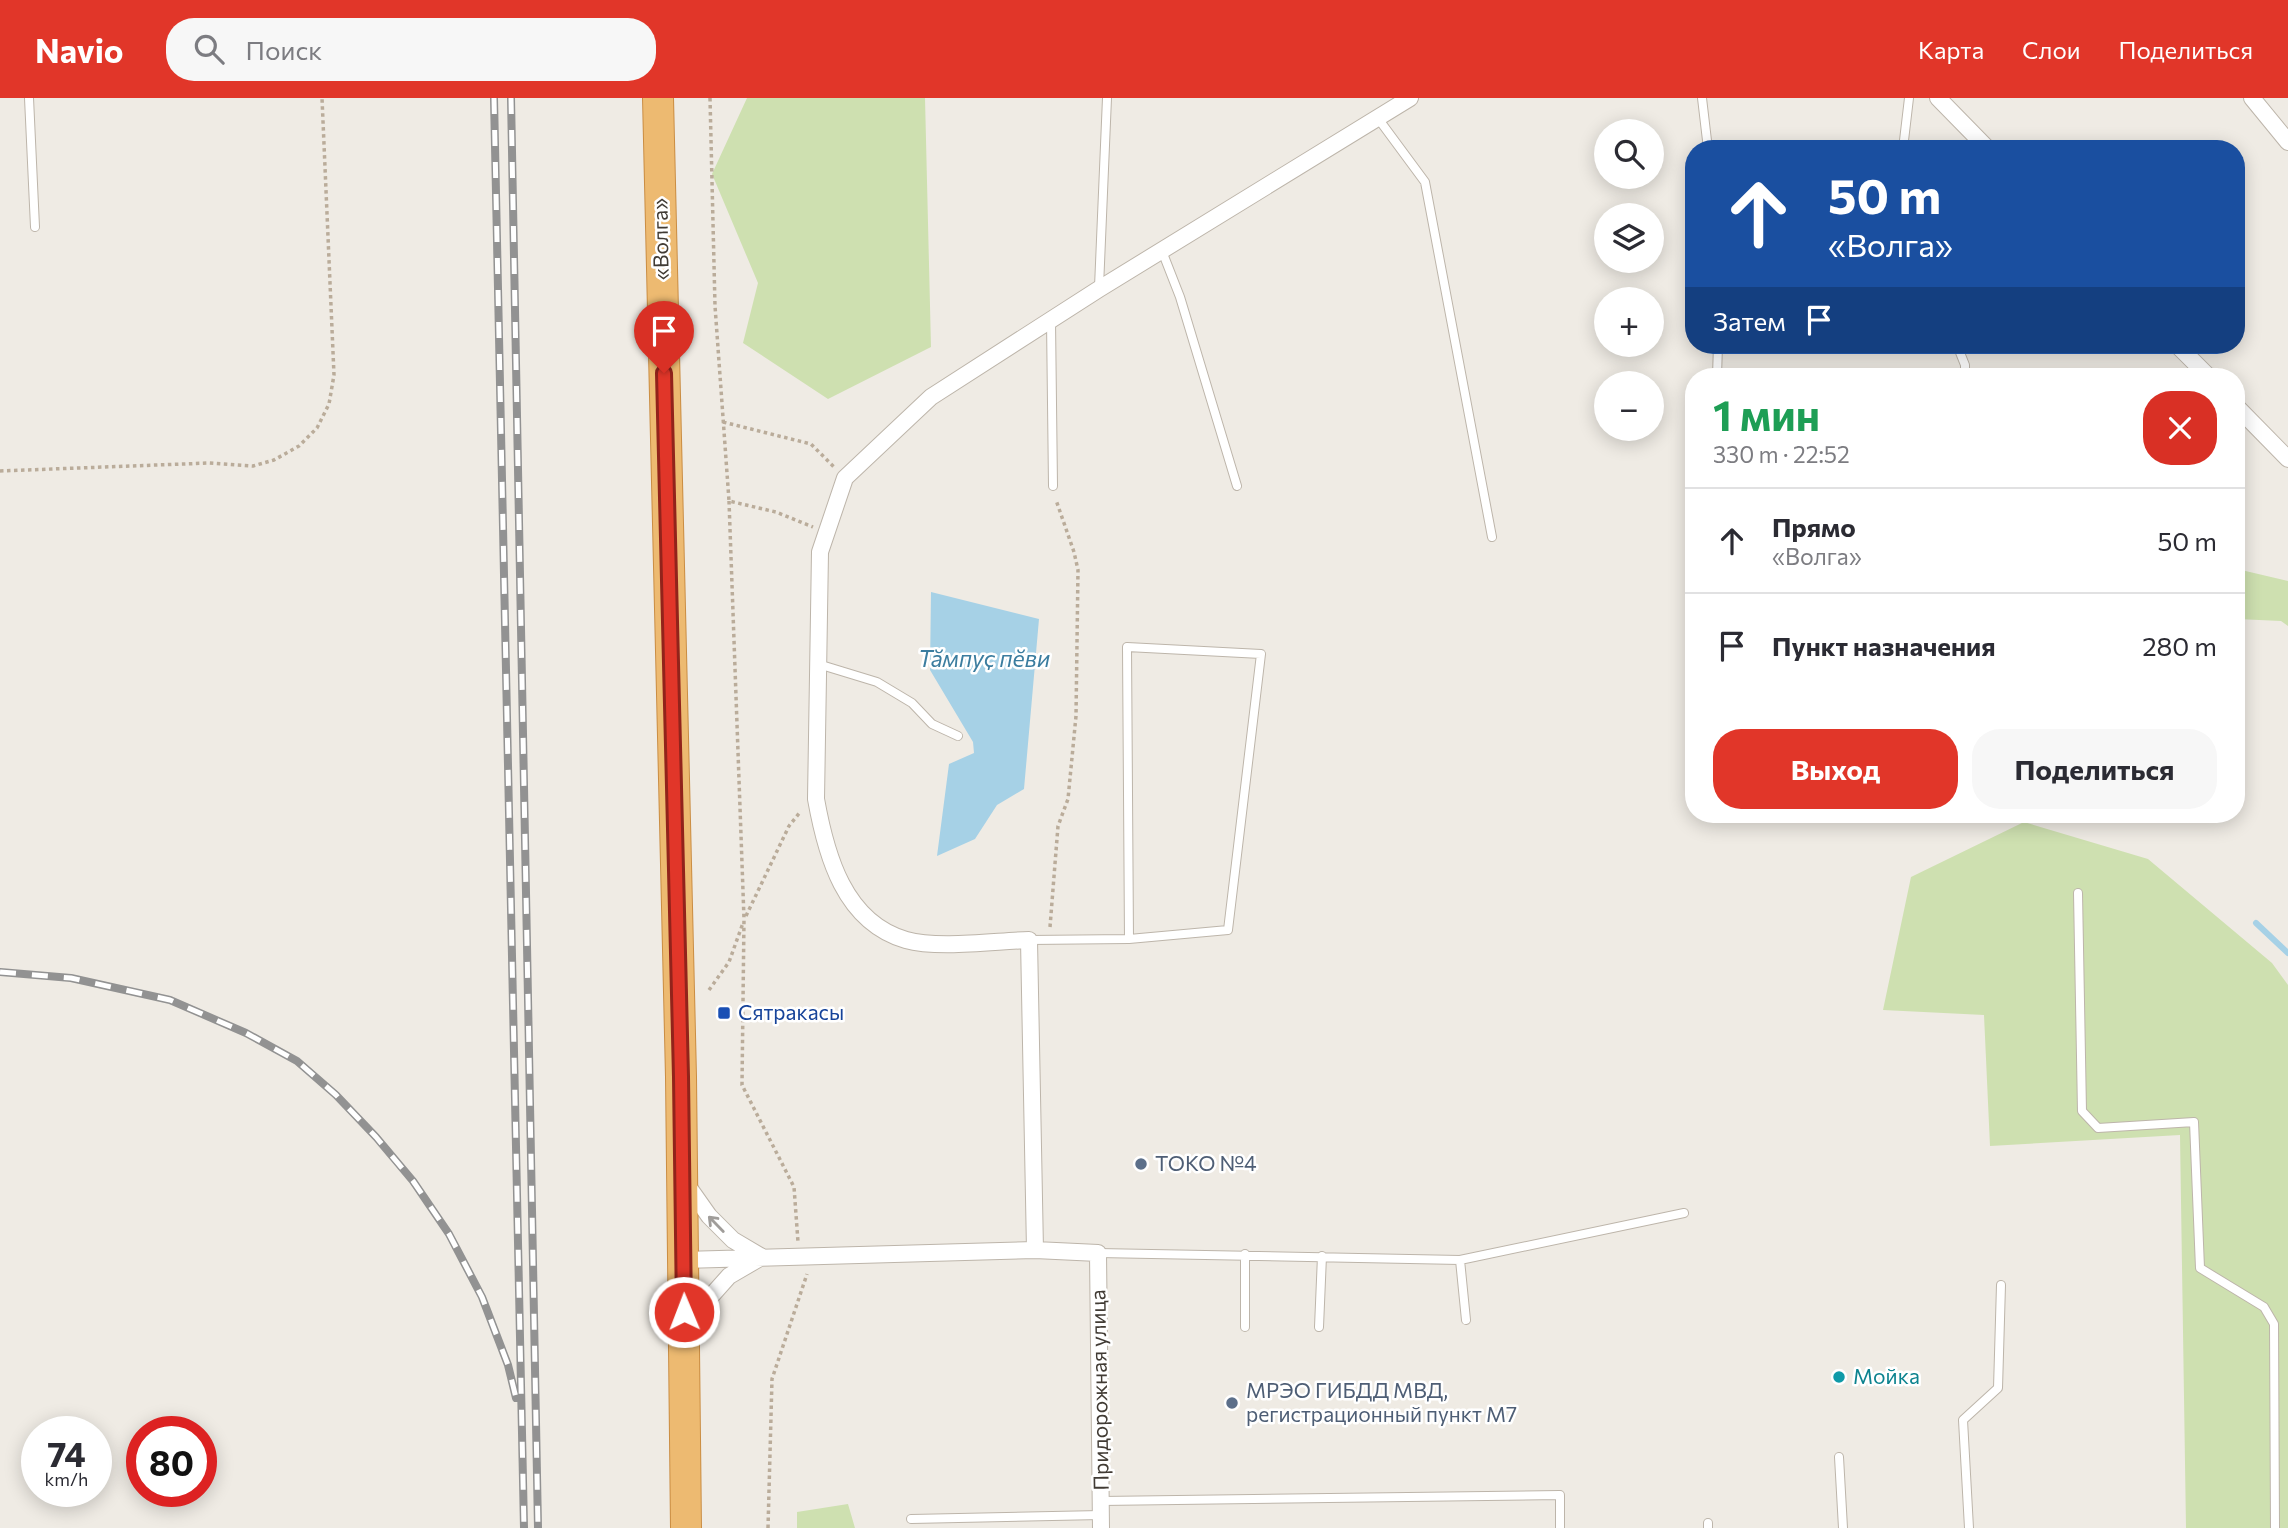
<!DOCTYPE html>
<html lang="ru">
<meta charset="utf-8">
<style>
:root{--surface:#fff;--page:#f7f7f7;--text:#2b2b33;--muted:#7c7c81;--line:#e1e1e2;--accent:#e13629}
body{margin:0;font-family:Commissioner,sans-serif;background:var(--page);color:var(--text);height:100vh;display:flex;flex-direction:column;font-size:26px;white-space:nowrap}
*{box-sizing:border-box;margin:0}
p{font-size:23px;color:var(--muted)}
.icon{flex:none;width:38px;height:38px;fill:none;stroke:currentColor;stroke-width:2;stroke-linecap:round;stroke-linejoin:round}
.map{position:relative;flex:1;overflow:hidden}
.panel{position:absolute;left:1685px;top:270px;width:560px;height:455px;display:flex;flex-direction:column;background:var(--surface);border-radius:28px;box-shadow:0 4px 18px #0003}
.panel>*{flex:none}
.banner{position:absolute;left:1685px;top:42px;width:560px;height:214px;border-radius:28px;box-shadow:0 4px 18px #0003;background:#1a4fa0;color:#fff;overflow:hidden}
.controls{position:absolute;left:1594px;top:21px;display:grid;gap:14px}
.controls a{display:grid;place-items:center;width:70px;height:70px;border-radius:50%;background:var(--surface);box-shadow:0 4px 18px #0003;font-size:35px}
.speed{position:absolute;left:21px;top:1318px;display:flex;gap:14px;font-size:35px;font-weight:700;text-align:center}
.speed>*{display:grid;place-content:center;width:91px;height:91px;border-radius:50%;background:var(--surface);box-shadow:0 4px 18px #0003;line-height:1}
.speed small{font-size:18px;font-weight:400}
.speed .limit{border:10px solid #d22;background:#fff;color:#111}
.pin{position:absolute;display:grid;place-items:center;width:60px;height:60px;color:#fff;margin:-72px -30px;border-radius:50% 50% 50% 0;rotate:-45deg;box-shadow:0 0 7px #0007}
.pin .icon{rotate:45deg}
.me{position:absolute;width:77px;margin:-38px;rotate:359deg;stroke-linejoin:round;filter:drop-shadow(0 0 5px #0008)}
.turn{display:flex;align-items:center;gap:24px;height:147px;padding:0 28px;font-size:32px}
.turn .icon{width:91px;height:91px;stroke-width:2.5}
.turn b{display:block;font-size:49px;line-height:60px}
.then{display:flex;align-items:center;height:66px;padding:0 28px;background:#0003;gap:14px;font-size:26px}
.round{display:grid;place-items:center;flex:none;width:74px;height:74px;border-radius:28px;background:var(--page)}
.overview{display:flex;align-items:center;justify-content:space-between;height:119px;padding:0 28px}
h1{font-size:42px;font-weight:700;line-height:52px;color:#1e9e55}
.action{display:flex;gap:14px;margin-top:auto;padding:14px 28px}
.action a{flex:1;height:80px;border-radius:28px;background:var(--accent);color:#fff;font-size:28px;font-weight:700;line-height:80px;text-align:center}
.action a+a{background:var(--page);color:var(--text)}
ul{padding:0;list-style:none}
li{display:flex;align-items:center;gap:21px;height:105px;padding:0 28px;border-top:2px solid var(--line)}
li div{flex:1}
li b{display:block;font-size:26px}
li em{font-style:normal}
header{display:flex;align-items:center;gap:42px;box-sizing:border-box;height:98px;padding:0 35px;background:var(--accent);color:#fff}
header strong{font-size:33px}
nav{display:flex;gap:38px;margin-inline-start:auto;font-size:24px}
.search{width:490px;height:63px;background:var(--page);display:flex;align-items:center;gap:18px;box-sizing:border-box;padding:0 24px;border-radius:28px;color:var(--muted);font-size:26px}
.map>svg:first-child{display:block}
.green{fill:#cee0b0}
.water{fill:#a6d1e6}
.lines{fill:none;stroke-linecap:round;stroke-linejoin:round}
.stream{stroke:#a6d1e6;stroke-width:6}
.lane-casing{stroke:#bdb5aa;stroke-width:10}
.street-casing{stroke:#bdb5aa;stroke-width:18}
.highway-casing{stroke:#ca8d43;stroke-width:32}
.path{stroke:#baac9a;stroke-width:3.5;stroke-dasharray:3.5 3.5;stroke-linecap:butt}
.lane{stroke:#fff;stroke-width:8}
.street{stroke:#fff;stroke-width:16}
.highway{stroke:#edba71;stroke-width:30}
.rail-casing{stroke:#929292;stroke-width:8}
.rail{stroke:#fff;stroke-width:5;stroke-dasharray:16;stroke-linecap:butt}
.oneway{stroke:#a09d9a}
.route-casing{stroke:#92231b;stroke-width:18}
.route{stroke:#e13629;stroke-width:12}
.transit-dot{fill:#1a4fb4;stroke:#fff;stroke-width:2.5}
.service-dot{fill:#5c6f8a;stroke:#fff;stroke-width:2.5}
.culture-dot{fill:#0f9aa8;stroke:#fff;stroke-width:2.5}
.labels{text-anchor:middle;stroke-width:5;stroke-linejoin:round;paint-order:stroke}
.street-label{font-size:21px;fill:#413b34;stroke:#fff}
.transit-label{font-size:21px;fill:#164399;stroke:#fff;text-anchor:start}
.service-label{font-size:21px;fill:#4e5e75;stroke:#fff;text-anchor:start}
.culture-label{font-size:21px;fill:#0d838f;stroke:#fff;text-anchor:start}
.water-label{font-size:23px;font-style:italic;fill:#3b7d9f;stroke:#fff}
</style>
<header>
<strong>Navio</strong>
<div class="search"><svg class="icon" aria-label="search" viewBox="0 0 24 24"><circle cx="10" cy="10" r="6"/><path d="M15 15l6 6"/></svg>Поиск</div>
<nav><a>Карта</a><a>Слои</a><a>Поделиться</a></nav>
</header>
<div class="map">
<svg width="2288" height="1430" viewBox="0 0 2288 1430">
<rect width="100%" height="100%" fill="#efebe4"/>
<path class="green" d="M747,0H925L931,249L828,301L743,245L758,185L712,76Z
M2237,471L2288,483V528L2281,523L2237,521Z
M2024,724L2148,761L2272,865L2288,887V1430H2186L2180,1037L1990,1048L1984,917L1883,912L1911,779Z
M848,1406L855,1430H797V1414Z"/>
<path class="water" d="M931,494L1039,521L1024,691L997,707L975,741L937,758L949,666L974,655L973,644L930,572Z"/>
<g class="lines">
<path class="stream" d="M2256,825L2288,855"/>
<defs>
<path id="lane" d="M29,0L35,129
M1702,0L1708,51
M1377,19L1425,84L1492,439
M1903,51L1909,0
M1162,153L1180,199L1237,388
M1099,189L1107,0
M1051,223L1053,388
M1957,247L1965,267V278
M1717,278L1718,247
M818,566L877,584L912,605L932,626L958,638
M2078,795L2082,1013L2098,1030L2194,1024L2200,1170L2264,1209L2274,1226L2275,1430
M1029,842L1129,841L1228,832L1261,556L1127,549L1129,841
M1098,1155L1460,1162L1684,1115
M1245,1156V1229
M1460,1162L1466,1222
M1319,1229L1322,1158
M1839,1359L1843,1430
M1101,1403L1560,1397V1430
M911,1421L1101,1417
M1708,1430V1425
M1969,1430L1963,1322L1998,1290L2001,1187"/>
<path id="street" d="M1938,0L1988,51
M2252,0L2288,44
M2177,247L2208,278
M2236,308L2288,361
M685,1084L709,1118L733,1142L762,1159
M1035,1152L1029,842C995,843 938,851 906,842C844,824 826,757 816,701L820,454L845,380L931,299L1099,191L1410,0
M683,1162L1035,1152L1098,1155L1101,1430
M689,1232L704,1206L729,1178L760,1160"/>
<path id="highway" d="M658,0L681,979L686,1430"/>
</defs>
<use href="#lane" class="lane-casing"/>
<use href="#street" class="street-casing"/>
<use href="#highway" class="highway-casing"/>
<path class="path" d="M710,0L715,208L729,403L776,414L813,429
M723,324L811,346L834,369
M0,373L209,365L253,368L274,362L299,348L317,330L329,306L334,277L322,0
M729,403L744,821L742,987L794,1089L798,1144
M746,818L789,728L801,713
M1050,829L1058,728L1068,701L1076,618L1078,472L1074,454L1056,402
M709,892L729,864L743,825
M768,1430L772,1281L807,1176"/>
<use href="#lane" class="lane"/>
<use href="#street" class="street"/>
<use href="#highway" class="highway"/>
<defs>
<path id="rail" d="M494,0L524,1430
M511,0L538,1430
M0,874L71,880L170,902L246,935L297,963L336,997L376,1039L413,1083L449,1136L482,1199L508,1267L516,1300"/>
</defs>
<use href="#rail" class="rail-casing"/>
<use href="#rail" class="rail"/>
</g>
<defs><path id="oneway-shaft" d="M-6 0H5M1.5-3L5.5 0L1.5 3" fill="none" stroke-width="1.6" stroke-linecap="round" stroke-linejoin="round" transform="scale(1.75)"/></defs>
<use class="oneway" href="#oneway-shaft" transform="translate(716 1126) rotate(-134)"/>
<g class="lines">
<defs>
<path id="route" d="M664,275L681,979L684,1214"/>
</defs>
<use href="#route" class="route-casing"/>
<use href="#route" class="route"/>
</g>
<rect class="transit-dot" x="717" y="908" width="14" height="14" rx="3.5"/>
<g class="service-dot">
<circle cx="1141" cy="1066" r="7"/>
<circle cx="1232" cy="1305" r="7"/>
</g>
<circle class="culture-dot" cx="1839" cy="1279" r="7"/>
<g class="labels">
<g class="street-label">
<text transform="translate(661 141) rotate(-91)" y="7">«Волга»</text>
<text transform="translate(1100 1292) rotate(-91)" y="7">Придорожная улица</text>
</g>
<g class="transit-label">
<text x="738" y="922">Сятракасы</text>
</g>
<g class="service-label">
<text x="1155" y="1073">ТОКО №4</text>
<text x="1246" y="1300">МРЭО ГИБДД МВД,<tspan x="1246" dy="24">регистрационный пункт М7</tspan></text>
</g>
<g class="culture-label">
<text x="1853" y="1286">Мойка</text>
</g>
<g class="water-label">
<text x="984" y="569">Тӑмпуҫ пӗви</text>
</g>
</g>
</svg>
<div class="controls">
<a><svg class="icon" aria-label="search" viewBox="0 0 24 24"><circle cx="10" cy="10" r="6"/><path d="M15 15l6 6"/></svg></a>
<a><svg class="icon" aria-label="layers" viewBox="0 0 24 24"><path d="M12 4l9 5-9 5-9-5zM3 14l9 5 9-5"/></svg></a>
<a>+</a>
<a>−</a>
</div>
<div class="speed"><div>74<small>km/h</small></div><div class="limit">80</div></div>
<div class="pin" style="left:664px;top:275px;background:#d93025"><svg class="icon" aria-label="arrive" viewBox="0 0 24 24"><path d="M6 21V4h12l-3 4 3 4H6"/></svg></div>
<svg class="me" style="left:684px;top:1214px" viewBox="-20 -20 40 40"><circle r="17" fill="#e13629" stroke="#fff" stroke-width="3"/><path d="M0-11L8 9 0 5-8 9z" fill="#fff"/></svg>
<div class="banner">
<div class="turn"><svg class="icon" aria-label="ahead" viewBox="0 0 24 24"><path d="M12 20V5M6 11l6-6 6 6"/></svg><div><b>50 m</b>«Волга»</div></div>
<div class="then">Затем<svg class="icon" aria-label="arrive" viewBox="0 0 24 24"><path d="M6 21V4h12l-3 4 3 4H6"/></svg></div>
</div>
<section class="panel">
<div class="overview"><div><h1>1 мин</h1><p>330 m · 22:52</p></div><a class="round" style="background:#d93025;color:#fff"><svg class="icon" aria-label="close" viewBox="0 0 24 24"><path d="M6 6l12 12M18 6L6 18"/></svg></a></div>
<ul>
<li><svg class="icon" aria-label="ahead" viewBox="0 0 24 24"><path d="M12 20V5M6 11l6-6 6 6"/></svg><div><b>Прямо</b><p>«Волга»</p></div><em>50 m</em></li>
<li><svg class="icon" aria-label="arrive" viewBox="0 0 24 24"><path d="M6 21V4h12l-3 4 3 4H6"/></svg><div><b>Пункт назначения</b></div><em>280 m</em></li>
</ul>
<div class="action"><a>Выход</a><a>Поделиться</a></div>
</section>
</div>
